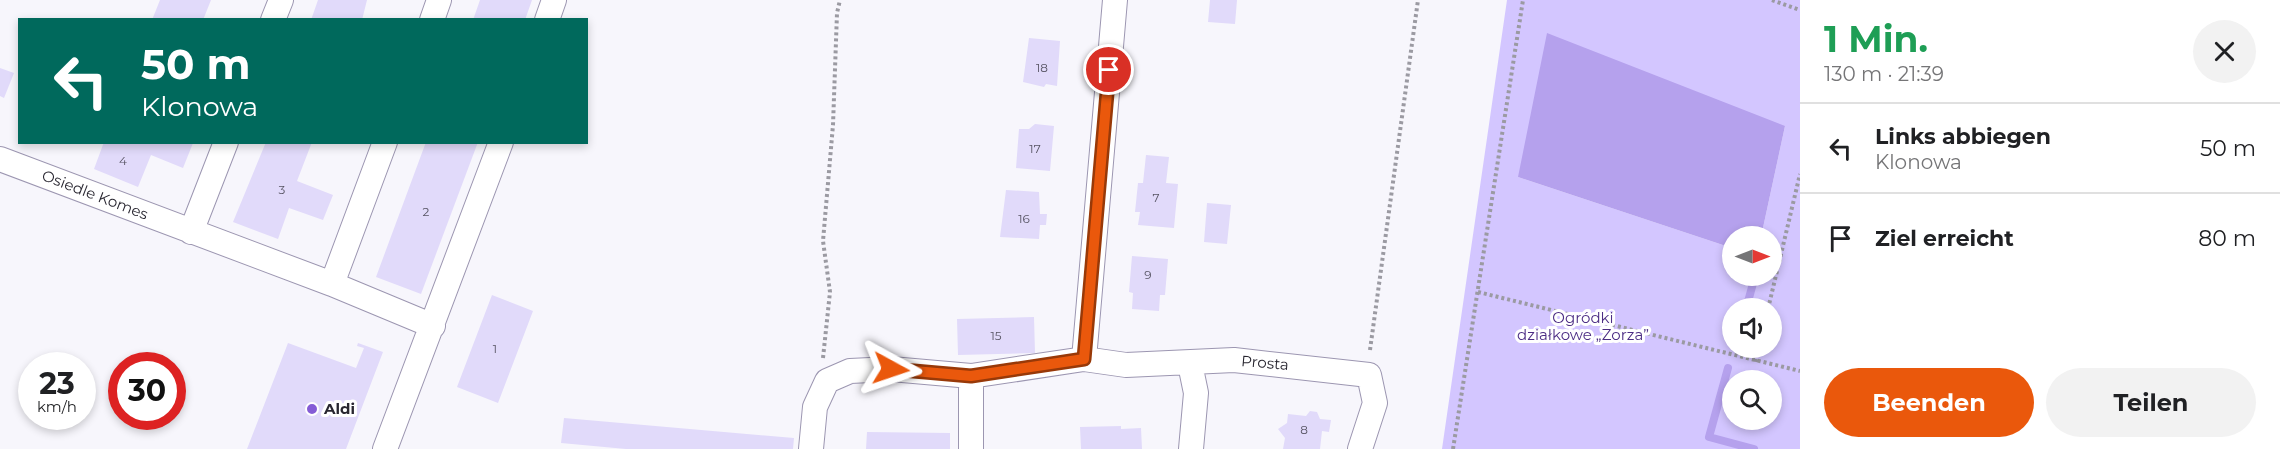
<!DOCTYPE html>
<html lang="de">
<meta charset="utf-8">
<style>
:root{--surface:#fff;--page:#f2f2f2;--text:#202124;--muted:#757577;--line:#e0e0e0;--accent:#ea580c}
body{margin:0;font-family:Montserrat,sans-serif;background:var(--page);color:var(--text);height:100vh;display:flex;flex-direction:column;font-size:22px;white-space:nowrap}
*{box-sizing:border-box;margin:0}
p{font-size:20px;color:var(--muted)}
.icon{flex:none;width:33px;height:33px;fill:none;stroke:currentColor;stroke-width:2;stroke-linecap:round;stroke-linejoin:round}
.map{position:relative;flex:1;overflow:hidden}
.details{display:flex;flex-direction:column;background:var(--surface);width:480px}
.details>*{flex:none}
.top-card{position:absolute;left:18px;top:18px;width:570px;height:126px;border-radius:0px;box-shadow:0 3px 9px #0003;background:#00695c;color:#fff;overflow:hidden}
.needle{width:39px;rotate:90deg}
.fabs{position:absolute;left:1722px;top:226px;display:grid;gap:12px}
.fabs a{display:grid;place-items:center;width:60px;height:60px;border-radius:50%;background:var(--surface);box-shadow:0 3px 9px #0003;font-size:30px}
.speed{position:absolute;left:18px;top:352px;display:flex;gap:12px;font-size:30px;font-weight:700;text-align:center}
.speed>*{display:grid;place-content:center;width:78px;height:78px;border-radius:50%;background:var(--surface);box-shadow:0 3px 9px #0003;line-height:1}
.speed small{font-size:15px;font-weight:400}
.speed .limit{border:9px solid #d22;background:#fff;color:#111}
.pin{position:absolute;display:grid;place-items:center;width:51px;height:51px;color:#fff;margin:-26px;border:3px solid #fff;border-radius:50%;box-shadow:0 2px 6px #0007}
.me{position:absolute;width:66px;margin:-33px;rotate:95deg;stroke-linejoin:round;filter:drop-shadow(0 0 4px #0008)}
.turn{display:flex;align-items:center;gap:21px;height:126px;padding:0 24px;font-size:27px}
.turn .icon{width:78px;height:78px;stroke-width:2.5}
.turn b{display:block;font-size:42px;line-height:51px}
.round{display:grid;place-items:center;flex:none;width:63px;height:63px;border-radius:32px;background:var(--page)}
.headline{display:flex;align-items:center;justify-content:space-between;height:102px;padding:0 24px}
h1{font-size:36px;font-weight:700;line-height:45px;color:#1e9e55}
.button{display:flex;gap:12px;margin-top:auto;padding:12px 24px}
.button a{flex:1;height:69px;border-radius:36px;background:var(--accent);color:#fff;font-size:24px;font-weight:700;line-height:69px;text-align:center}
.button a+a{background:var(--page);color:var(--text)}
ul{padding:0;list-style:none}
li{display:flex;align-items:center;gap:18px;height:90px;padding:0 24px;border-top:2px solid var(--line)}
li div{flex:1}
li b{display:block;font-size:22px}
li em{font-style:normal}
main{display:flex;flex:1;min-height:0}
.map>svg:first-child{display:block}
.green{fill:#d3c6ff;fill-rule:evenodd}
.water{fill:#b5a1ed}
.lines{fill:none;stroke-linecap:round;stroke-linejoin:round}
.stream{stroke:#b5a1ed;stroke-width:8}
.building{fill:#e1dafa}
.minor-casing{stroke:#9c96b1;stroke-width:26}
.path{stroke:#9b9aa2;stroke-width:4;stroke-dasharray:3 3;stroke-linecap:butt}
.minor{stroke:#fff;stroke-width:24}
.route-casing{stroke:#983908;stroke-width:15}
.route{stroke:#ea580c;stroke-width:10}
.poi-dot{fill:#855cd6;stroke:#fff;stroke-width:2}
.labels{text-anchor:middle;stroke-width:6;stroke-linejoin:round;paint-order:stroke}
.number-label{font-size:12px;fill:#565362}
.street-label{font-size:15px;fill:#282630;stroke:#fff}
.park-label{font-size:15px;fill:#4c2d84;stroke:#fff}
.poi-label{font-size:15px;font-weight:bold;fill:#282630;stroke:#fff;text-anchor:start}
</style>
<main>
<div class="map">
<svg width="1800" height="449" viewBox="0 0 1800 449">
<rect width="100%" height="100%" fill="#f7f6fc"/>
<path class="green" d="M1507,0H1800V449H1442ZM1785,126L1761,237H1772V276H1732V248L1518,177ZM1732,309H1772V348H1732ZM1732,381H1772V420H1732Z"/>
<path class="water" d="M1547,33L1785,126L1761,237H1732V248L1518,177Z"/>
<g class="lines">
<path class="stream" d="M1746,309L1755,276
M1728,368L1709,437L1754,449"/>
</g>
<path class="building" d="M160,0H211L203,20H152Z
M318,0H367L362,20H311Z
M480,0H532L525,20H473Z
M1210,0H1237L1235,24L1208,22Z
M1029,38L1060,41L1057,86L1046,84L1044,87L1023,82Z
M0,68L14,73L4,98L0,96Z
M1035,124L1054,126L1050,171L1016,168L1019,129H1029Z
M104,142H191L193,143L183,168L151,155L138,187L94,169Z
M266,142H312L297,181L333,195L323,220L289,208L278,239L233,222Z
M426,142H478L421,294L376,277Z
M1146,155L1169,157L1166,183L1178,184L1174,228L1138,225L1140,212H1135L1138,183H1143Z
M1006,190L1039,192L1040,214H1047L1046,225H1040L1039,239L1000,237Z
M1207,203L1231,205L1227,244L1204,242Z
M1132,256L1168,259L1165,295H1160L1159,311L1132,309L1133,293L1129,292Z
M492,295L533,311L498,403L457,387Z
M1034,317L1035,353L958,355L957,319Z
M288,343L356,368L364,348L357,346L358,343L383,352L346,449H247Z
M1310,411L1317,412L1320,419L1331,420L1329,432L1322,431L1320,449H1283L1285,438L1278,429L1287,423L1288,414L1306,416Z
M564,418L794,438L793,449H626L561,443Z
M1121,426V429L1141,428L1142,449H1081L1080,427Z
M867,432L950,433V449H866Z"/>
<g class="lines">
<defs>
<path id="minor" d="M273,20L281,0
M432,20L439,0
M547,20L554,0
M0,159L332,284L433,326
M191,232L226,142
M332,284L385,142
M1084,359L1115,0
M1190,364L1196,393L1191,449
M971,376V449
M385,449L501,142
M811,449L815,407L827,381L850,371L891,369L971,376L1084,359L1126,365L1234,360L1369,375L1375,403L1360,449"/>
</defs>
<use href="#minor" class="minor-casing"/>
<path class="path" d="M1772,0L1800,10
M1478,292L1800,371
M1768,309L1800,174
M1370,350L1418,0
M823,358L830,292L823,241L833,125L837,13L840,0
M1756,362L1759,348
M1453,449L1523,0"/>
<use href="#minor" class="minor"/>
</g>
<g class="lines">
<defs>
<path id="route" d="M891,369L971,376L1084,359L1109,70"/>
</defs>
<use href="#route" class="route-casing"/>
<use href="#route" class="route"/>
</g>
<circle class="poi-dot" cx="312" cy="409" r="6"/>
<g class="labels">
<g class="number-label">
<text x="1042" y="72">18</text>
<text x="1035" y="153">17</text>
<text x="123" y="165">4</text>
<text x="282" y="194">3</text>
<text x="1156" y="202">7</text>
<text x="426" y="216">2</text>
<text x="1024" y="223">16</text>
<text x="1148" y="279">9</text>
<text x="996" y="340">15</text>
<text x="495" y="353">1</text>
<text x="1304" y="434">8</text>
</g>
<g class="street-label">
<text transform="translate(95 195) rotate(21)" y="5">Osiedle Komes</text>
<text transform="translate(1265 363) rotate(5)" y="5">Prosta</text>
</g>
<g class="park-label">
<text x="1583" y="323">Ogródki<tspan x="1583" dy="17">działkowe „Zorza”</tspan></text>
</g>
<g class="poi-label">
<text x="324" y="414">Aldi</text>
</g>
</g>
</svg>
<div class="fabs">
<a><svg class="needle" viewBox="-14 -14 28 28"><path d="M0-13l5 13h-10z" fill="#e53935"/><path d="M0 13l5-13h-10z" fill="#757577"/></svg></a>
<a><svg class="icon" aria-label="sound" viewBox="0 0 24 24"><path d="M4 9h4l5-4v14l-5-4H4zM17 9q2 3 0 6"/></svg></a>
<a><svg class="icon" aria-label="search" viewBox="0 0 24 24"><circle cx="10" cy="10" r="6"/><path d="M15 15l6 6"/></svg></a>
</div>
<div class="speed"><div>23<small>km/h</small></div><div class="limit">30</div></div>
<div class="pin" style="left:1109px;top:70px;background:#d93025"><svg class="icon" aria-label="arrive" viewBox="0 0 24 24"><path d="M6 21V4h12l-3 4 3 4H6"/></svg></div>
<svg class="me" style="left:891px;top:369px" viewBox="-20 -20 40 40"><path d="M0-17L14 15 0 8-14 15z" fill="#ea580c" stroke="#fff" stroke-width="4"/></svg>
<div class="top-card">
<div class="turn"><svg class="icon" aria-label="left" viewBox="0 0 24 24"><path d="M17 20v-9H6M10 6l-5 5 5 5"/></svg><div><b>50 m</b>Klonowa</div></div>
</div>
</div>
<section class="details">
<div class="headline"><div><h1>1 Min.</h1><p>130 m · 21:39</p></div><a class="round"><svg class="icon" aria-label="close" viewBox="0 0 24 24"><path d="M6 6l12 12M18 6L6 18"/></svg></a></div>
<ul>
<li><svg class="icon" aria-label="left" viewBox="0 0 24 24"><path d="M17 20v-9H6M10 6l-5 5 5 5"/></svg><div><b>Links abbiegen</b><p>Klonowa</p></div><em>50 m</em></li>
<li><svg class="icon" aria-label="arrive" viewBox="0 0 24 24"><path d="M6 21V4h12l-3 4 3 4H6"/></svg><div><b>Ziel erreicht</b></div><em>80 m</em></li>
</ul>
<div class="button"><a>Beenden</a><a>Teilen</a></div>
</section>
</main>
